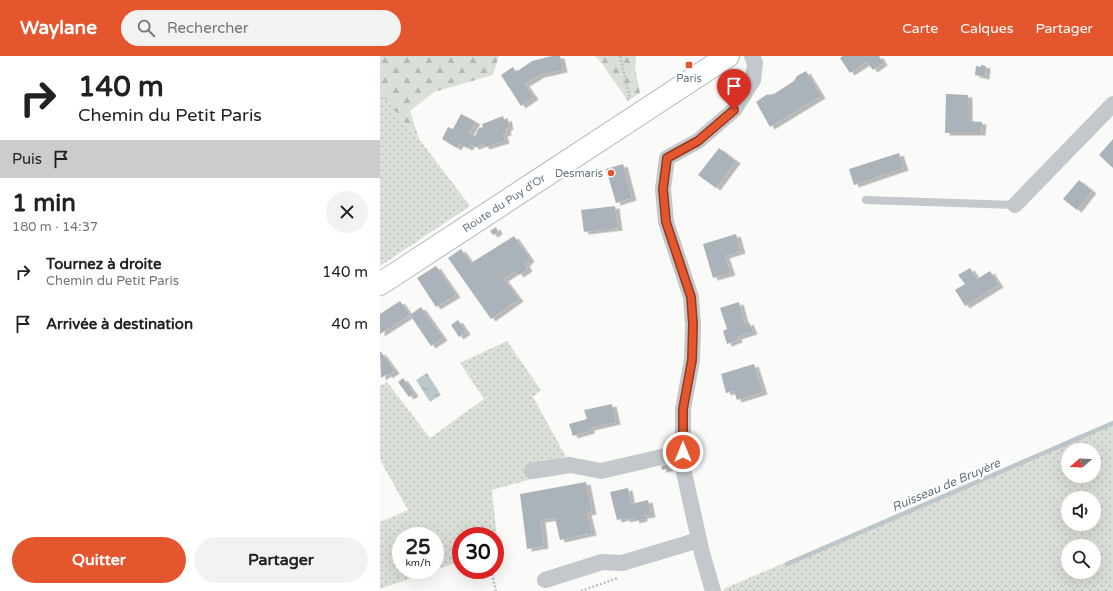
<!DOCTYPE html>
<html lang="fr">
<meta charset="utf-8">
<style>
:root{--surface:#fff;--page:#f2f2f2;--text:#202124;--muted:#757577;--accent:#e4572e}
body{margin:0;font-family:"Varela Round",sans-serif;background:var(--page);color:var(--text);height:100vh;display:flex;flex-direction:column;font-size:15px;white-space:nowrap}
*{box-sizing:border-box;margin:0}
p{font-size:13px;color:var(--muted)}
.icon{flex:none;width:22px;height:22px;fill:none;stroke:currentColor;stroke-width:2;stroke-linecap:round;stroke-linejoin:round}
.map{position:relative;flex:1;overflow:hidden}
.panel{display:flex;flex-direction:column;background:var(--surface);width:380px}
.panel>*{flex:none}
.banner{background:#fff;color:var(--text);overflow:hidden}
.needle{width:26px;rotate:251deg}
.controls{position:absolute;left:681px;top:387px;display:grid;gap:8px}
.controls a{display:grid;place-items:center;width:40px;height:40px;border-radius:50%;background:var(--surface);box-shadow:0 4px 16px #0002;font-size:20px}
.speed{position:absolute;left:12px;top:471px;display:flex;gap:8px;font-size:20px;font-weight:700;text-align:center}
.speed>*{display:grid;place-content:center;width:52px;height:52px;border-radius:50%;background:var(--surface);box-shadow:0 4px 16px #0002;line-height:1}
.speed small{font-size:10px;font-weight:400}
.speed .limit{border:6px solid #d22;background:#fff;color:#111}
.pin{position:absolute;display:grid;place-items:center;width:34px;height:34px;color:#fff;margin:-41px -17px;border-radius:50% 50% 50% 0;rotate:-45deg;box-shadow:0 0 4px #0007}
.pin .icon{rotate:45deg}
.me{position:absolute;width:44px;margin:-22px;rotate:0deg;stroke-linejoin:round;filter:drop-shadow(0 0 3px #0008)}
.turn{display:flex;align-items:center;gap:14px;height:84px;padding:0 12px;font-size:18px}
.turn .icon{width:52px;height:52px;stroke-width:2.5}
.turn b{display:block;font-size:28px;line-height:34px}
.then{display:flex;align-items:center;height:38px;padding:0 12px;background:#0003;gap:8px;font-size:15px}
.round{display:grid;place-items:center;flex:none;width:42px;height:42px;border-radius:21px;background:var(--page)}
.headline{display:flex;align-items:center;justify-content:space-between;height:68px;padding:0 12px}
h1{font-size:24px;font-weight:700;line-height:30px}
.button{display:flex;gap:8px;margin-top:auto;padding:8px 12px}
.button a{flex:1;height:46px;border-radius:24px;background:var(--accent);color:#fff;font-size:16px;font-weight:700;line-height:46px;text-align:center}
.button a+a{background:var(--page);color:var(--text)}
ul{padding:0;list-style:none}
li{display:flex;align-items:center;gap:12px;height:52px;padding:0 12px}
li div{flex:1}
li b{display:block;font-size:15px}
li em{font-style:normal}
header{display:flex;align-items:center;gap:24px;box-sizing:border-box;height:56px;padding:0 20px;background:var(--accent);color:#fff}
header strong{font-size:19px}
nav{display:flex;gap:22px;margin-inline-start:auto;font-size:14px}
.search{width:280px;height:36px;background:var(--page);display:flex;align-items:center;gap:10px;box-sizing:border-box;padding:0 14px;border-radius:22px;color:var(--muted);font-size:15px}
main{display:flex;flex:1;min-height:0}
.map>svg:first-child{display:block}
.grass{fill:url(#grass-dots);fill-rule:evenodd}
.forest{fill:url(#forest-firs)}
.water{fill:url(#water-ripples)}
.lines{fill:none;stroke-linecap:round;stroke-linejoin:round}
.stream{stroke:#bbc7cb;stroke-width:4.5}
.building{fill:#aab3b9;filter:url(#shadow)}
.secondary-casing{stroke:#b3babf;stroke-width:24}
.path{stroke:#bbbfc2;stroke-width:2.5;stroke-dasharray:2 2;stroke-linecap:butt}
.service{stroke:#c3c8cc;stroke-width:8}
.minor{stroke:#c3c8cc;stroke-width:16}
.secondary{stroke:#fff;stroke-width:22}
.route-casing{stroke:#94391e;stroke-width:10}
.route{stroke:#e4572e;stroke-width:7}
.poi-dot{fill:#e4572e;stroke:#fff;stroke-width:1.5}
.labels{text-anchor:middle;stroke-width:4;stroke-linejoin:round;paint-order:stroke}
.poi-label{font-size:11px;fill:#657683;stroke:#fff}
.street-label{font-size:11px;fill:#657683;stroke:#fff}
.water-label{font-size:12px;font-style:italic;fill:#60757c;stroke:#fff}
</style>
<header>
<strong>Waylane</strong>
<div class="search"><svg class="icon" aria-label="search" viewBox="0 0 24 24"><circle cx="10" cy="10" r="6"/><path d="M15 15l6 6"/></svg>Rechercher</div>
<nav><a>Carte</a><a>Calques</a><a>Partager</a></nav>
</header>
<main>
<section class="panel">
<div class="banner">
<div class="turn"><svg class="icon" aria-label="right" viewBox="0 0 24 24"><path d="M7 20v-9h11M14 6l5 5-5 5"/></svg><div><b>140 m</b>Chemin du Petit Paris</div></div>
<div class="then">Puis<svg class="icon" aria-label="arrive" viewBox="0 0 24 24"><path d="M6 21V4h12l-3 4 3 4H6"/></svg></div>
</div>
<div class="headline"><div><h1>1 min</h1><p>180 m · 14:37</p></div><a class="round"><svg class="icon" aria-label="close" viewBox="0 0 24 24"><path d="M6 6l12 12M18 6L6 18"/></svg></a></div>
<ul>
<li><svg class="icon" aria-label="right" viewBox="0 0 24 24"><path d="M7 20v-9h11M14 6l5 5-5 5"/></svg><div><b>Tournez à droite</b><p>Chemin du Petit Paris</p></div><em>140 m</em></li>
<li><svg class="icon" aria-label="arrive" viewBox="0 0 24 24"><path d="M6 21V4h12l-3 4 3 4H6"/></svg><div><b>Arrivée à destination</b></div><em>40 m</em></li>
</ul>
<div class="button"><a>Quitter</a><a>Partager</a></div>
</section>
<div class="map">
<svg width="733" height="535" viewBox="0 0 733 535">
<defs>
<pattern id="grass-dots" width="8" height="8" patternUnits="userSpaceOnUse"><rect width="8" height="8" fill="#dadfd7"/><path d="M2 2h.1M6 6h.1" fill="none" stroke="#b4b9b4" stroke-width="1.8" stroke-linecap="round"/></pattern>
<pattern id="forest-firs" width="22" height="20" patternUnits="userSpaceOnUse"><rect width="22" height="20" fill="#dadfd7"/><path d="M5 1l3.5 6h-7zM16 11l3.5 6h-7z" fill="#b4b9b4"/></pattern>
<pattern id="water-ripples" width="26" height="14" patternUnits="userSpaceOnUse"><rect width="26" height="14" fill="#bbc7cb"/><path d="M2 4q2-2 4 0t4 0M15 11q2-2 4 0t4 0" fill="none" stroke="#9ca6aa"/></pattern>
<filter id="shadow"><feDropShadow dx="4.5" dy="2.5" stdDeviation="0" flood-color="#0004"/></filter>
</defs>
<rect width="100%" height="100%" fill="#fafaf8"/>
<path class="grass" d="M0,37L39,83L90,150L0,210Z
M127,285L161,334L153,341L186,401L152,409V423L112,434L118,492L115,493V480H81V505L55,514V480H21V514H55L0,533V466L28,454L0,404V330L7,326L50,382L104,343L80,307Z
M733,367V535H344L343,533ZM688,394H714V420H688ZM688,442H714V468H688ZM688,490H714V516H688Z"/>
<path class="forest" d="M0,0H119L113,19L54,36L30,55L39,83L0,37Z
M215,0H256L255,12L260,37L248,45L220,5Z"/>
<path class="water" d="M47,317L61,339L50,346L36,324Z"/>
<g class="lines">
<path class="stream" d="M407,508L733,367"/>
</g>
<path class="building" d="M172,0H180L183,14L160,19L145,28L154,41L141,50L121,19L133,11L136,16L152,5Z
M463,0H499L503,7L493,14L487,6L470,17L460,2Z
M601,9L606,10L605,21L595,19L596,10L601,11Z
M426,15L441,40L390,71L376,46L386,39L394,38L414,25L417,20Z
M566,38L588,39V65L602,66L601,77H565Z
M81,58L96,66L89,77L95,80L99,72L103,71L102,68L123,60L124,64L127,62L129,71L126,73L127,77L123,78L125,85L105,91L103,88L95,91L91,88L88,92L79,88L77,92L62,83L68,71L73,73Z
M733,83V112L719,99Z
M339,92L356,105L336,132L318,119Z
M519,97L524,112L474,129L469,113Z
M243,108L252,142L236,147L226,113Z
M699,124L712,135L697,154L683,143Z
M235,150L238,172L204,176L201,154Z
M116,171L118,176L113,179L110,175Z
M356,178L361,195L345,200L351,217L333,222L323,188Z
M134,180L150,203L145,208L148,213L139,219L136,215L124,223L139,243L111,263L68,202L81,193L91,207Z
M56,210L76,239L56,251L37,222Z
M590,212L597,223L610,215L619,229L585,250L575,234L585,228L578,219Z
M20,245L30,259L0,278V258Z
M359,246L365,268L369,266L373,276L357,281L358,284L347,288L343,275L347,273L340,252Z
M41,251L63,282L51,290L30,259Z
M78,264L86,276L79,281L71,269Z
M0,296H1L15,315L8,320L7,318L1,322Z
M374,308L383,336L357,344L354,335L346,337L341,318Z
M23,322L34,338L29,341L18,326Z
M232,348L236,366L210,372V375L193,380L189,368L207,363L204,354Z
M290,407L291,412L282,414L281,410Z
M206,426L212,456L207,457L212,477L180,484L175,462L161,464L164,490L147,493L140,438Z
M248,432L251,448L268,444L271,459L263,460V463L255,465L254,462L246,464L245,462L237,464L230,436Z"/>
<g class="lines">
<defs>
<g id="secondary">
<path id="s1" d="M0,228L348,0"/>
</g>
</defs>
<use href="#secondary" class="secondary-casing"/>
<path class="path" d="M240,0L250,42
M111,514L116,535
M201,535L238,522"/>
<path class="service" d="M486,144L635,149"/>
<path class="minor" d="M635,149L733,48
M152,415L190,409L221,415L303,396
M165,524L222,506L242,507L319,484
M333,535L322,497L303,412V353L312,304L313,268L311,241L286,166L283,133L287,102L318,85L354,54L373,24L375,7L372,0"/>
<use href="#secondary" class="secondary"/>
</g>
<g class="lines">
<defs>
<path id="route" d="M303,396V353L312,304L313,268L311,241L286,166L283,133L287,102L318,85L354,54"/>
</defs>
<use href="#route" class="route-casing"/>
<use href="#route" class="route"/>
</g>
<g class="poi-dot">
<rect x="305" y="5" width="8" height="8" rx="2"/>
<circle cx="231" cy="117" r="4"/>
</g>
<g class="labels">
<g class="poi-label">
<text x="309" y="26">Paris</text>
<text x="223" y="121" text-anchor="end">Desmaris</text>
</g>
<g class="street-label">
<text dy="4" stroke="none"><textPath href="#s1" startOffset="148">Route du Puy d'Or</textPath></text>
</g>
<g class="water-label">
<text transform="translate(566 429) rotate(-23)" y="4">Ruisseau de Bruyère</text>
</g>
</g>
</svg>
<div class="controls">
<a><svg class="needle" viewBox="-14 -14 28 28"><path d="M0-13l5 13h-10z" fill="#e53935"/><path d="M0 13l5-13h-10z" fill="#757577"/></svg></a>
<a><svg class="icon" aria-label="sound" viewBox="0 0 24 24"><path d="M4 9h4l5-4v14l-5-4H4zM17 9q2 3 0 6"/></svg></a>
<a><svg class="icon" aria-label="search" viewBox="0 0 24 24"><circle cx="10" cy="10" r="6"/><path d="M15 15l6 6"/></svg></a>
</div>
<div class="speed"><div>25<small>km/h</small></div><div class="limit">30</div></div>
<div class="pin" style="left:354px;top:54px;background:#d93025"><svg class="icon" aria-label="arrive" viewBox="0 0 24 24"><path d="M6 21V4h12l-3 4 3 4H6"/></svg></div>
<svg class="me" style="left:303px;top:396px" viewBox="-20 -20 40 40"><circle r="17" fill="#e4572e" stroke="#fff" stroke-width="3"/><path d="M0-11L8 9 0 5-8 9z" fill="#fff"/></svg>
</div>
</main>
